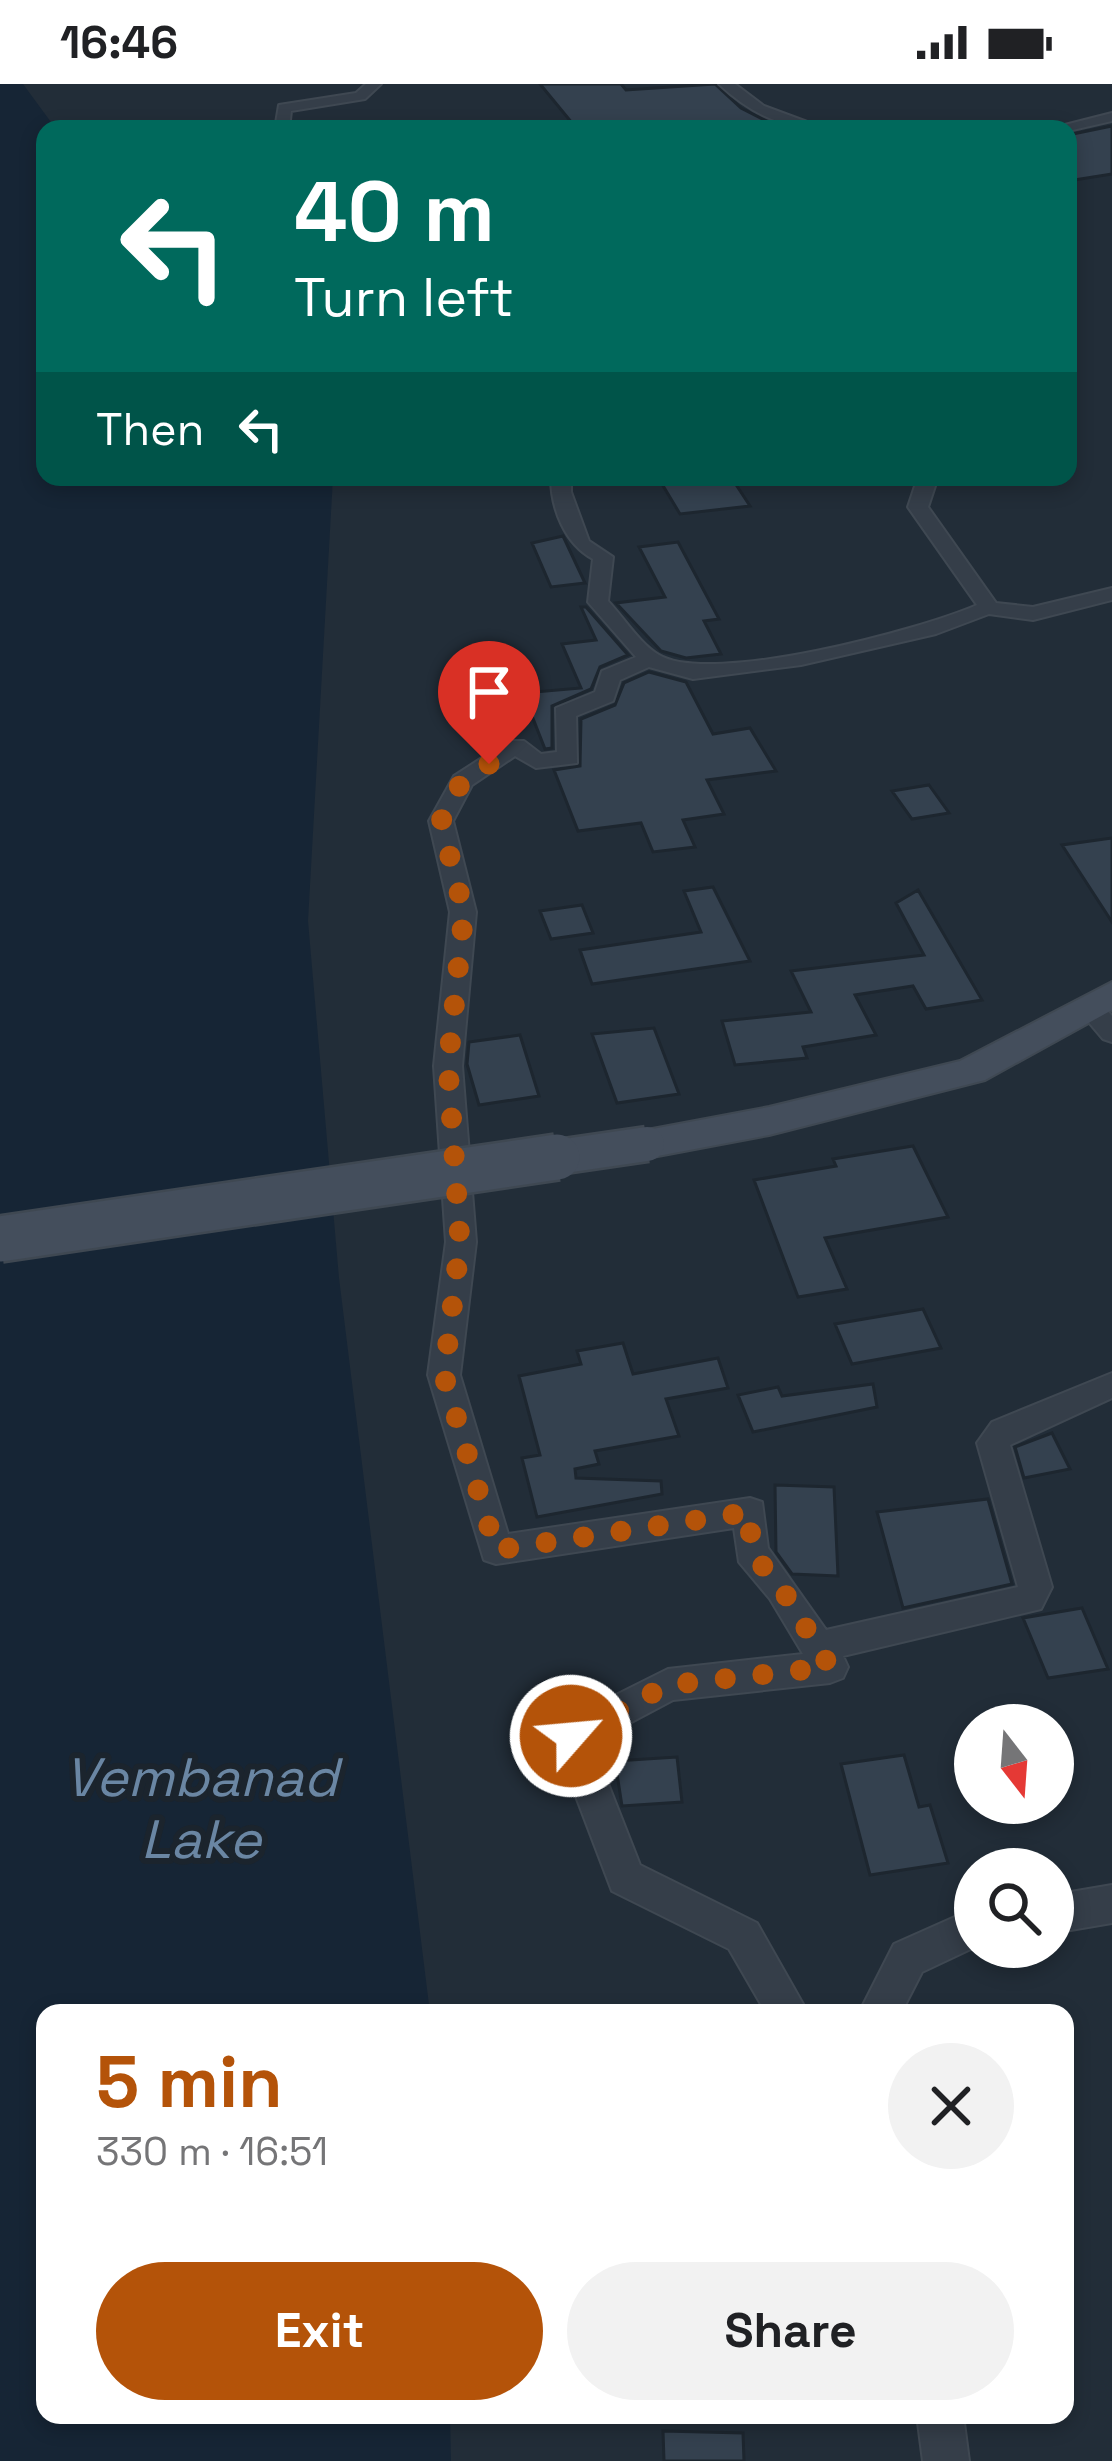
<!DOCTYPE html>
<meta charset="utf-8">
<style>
:root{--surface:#fff;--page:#f2f2f2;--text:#202124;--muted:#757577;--accent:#b45309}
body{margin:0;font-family:"Space Grotesk",sans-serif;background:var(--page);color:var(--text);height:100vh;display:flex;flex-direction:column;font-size:45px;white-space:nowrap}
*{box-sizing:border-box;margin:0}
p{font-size:39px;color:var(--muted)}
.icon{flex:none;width:66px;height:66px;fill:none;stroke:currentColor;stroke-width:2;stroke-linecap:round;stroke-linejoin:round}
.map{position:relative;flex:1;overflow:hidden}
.panel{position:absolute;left:36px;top:1920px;width:1038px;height:420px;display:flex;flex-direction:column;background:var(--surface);border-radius:24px;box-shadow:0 6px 18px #0003}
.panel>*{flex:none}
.top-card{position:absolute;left:36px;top:36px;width:1041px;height:366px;border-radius:24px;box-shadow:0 6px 18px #0003;background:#00695c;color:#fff;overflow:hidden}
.needle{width:78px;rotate:163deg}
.tools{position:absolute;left:954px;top:1620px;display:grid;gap:24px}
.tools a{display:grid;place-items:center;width:120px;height:120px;border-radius:50%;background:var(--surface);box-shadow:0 6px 18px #0003;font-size:60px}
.pin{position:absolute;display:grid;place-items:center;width:102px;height:102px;color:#fff;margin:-123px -51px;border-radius:50% 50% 50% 0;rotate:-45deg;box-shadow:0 0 12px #0007}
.pin .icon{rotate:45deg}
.me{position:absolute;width:132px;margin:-66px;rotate:63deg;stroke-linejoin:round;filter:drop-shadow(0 0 9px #0008)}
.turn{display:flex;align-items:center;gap:42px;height:252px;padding:0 60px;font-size:54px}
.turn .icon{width:156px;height:156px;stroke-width:2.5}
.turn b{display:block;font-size:84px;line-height:102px}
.then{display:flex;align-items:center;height:114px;padding:0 60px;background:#0003;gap:24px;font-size:45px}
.round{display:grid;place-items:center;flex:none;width:126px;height:126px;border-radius:63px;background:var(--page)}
.summary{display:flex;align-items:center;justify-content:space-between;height:204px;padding:0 60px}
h1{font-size:72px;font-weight:700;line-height:90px;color:var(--accent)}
.cta{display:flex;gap:24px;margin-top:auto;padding:24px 60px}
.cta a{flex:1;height:138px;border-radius:72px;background:var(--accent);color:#fff;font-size:48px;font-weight:700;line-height:138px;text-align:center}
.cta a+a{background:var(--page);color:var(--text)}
.status{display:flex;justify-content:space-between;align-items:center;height:84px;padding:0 60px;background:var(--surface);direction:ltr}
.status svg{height:33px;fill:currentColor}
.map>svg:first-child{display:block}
.water{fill:#162535}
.building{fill:#34414f;stroke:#1d262f;stroke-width:3}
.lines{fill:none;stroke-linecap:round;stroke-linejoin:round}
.minor-casing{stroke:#3f4852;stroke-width:4}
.secondary-casing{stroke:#3f4852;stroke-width:4}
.minor{fill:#353e49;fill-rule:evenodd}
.secondary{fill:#444e5c;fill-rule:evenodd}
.secondary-bridge-far1-casing{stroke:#3f4852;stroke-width:39;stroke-linecap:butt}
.secondary-bridge-casing{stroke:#3f4852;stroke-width:50;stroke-linecap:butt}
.secondary-bridge-far1{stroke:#444e5c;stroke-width:34}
.secondary-bridge{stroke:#444e5c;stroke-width:45}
.route{stroke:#b45309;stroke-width:21;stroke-dasharray:0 37.8}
.labels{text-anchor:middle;stroke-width:12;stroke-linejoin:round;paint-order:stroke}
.near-water-label{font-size:54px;font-style:italic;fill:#6a86a3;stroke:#1b242d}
</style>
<div class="status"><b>16:46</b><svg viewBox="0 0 49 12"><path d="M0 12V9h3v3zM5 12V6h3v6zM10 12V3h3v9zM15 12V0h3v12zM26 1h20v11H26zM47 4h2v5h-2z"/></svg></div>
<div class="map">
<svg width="1112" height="2377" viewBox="0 0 1112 2377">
<rect width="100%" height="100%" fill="#222d38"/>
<path class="water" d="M0,0H23L56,45H45V393H333L308,837L339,1194L430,1929H45V2331H450L451,2377H0Z"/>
<path class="building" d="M540,0H621L626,6L715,0L741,24L770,39L737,42L740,45H577Z
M1112,42V90L1068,97V51Z
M731,393L750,422L680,430L662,400Z
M563,452L585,499L551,503L532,459Z
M678,458L719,535L704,537L721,570L686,574L661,567L616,519L665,513L639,463Z
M581,523H586L628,571L600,583L591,605L552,622V664L545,665L523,609L581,604L562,560L596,556Z
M649,588L686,598L713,650L750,644L776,687L707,696L724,730L683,736L695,763L653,768L641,739L578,747L554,686L580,682L581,635L615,621L624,599Z
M929,701L949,729L912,735L892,707Z
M1112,754V838L1062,761Z
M713,803L750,877L592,900L580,866L701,848L684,807Z
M918,806L982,916L926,925L913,902L855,911L876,951L803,963L807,974L735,981L722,937L811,928L791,887L924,871L896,819Z
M582,821L593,849L551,855L540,827Z
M654,944L679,1010L617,1019L592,950Z
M520,951L539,1012L479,1021L467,980L469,958Z
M913,1062L948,1133L825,1154L847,1205L798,1213L754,1096L836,1082L833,1075Z
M923,1225L941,1264L852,1280L835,1240Z
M623,1259L633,1290L718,1274L728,1304L666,1315L679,1352L595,1367L599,1380L575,1385L576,1394L661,1397L662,1410L537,1433L522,1374L540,1371L519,1292L581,1280L577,1267Z
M873,1300L877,1323L753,1348L738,1311L778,1303L782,1312Z
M1052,1349L1070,1385L1024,1394L1015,1363Z
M775,1401L834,1403L838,1492L792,1490L776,1468Z
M988,1415L1012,1500L903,1524L877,1428Z
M1082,1524L1108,1585L1048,1594L1023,1534Z
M904,1671L919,1723L930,1721L948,1779L870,1791L841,1680Z
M677,1673L682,1718L622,1722L615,1677Z
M663,2347L743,2349L744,2377H664Z"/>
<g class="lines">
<defs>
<path id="minor" d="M366,0H381L365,15L291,27L289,45H275L279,21L356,9Z
M719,0H735L764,22L826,45C783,45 751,30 719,0Z
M1112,29V37L1068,47L1049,45Z
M551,393H571V408L589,457L613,473L608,517C624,534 640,560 659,571C711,602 920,546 977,521L908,423L918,393H938L928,423L996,519L1033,523L1112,504V516L1033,536L989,530L936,550L801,581L693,595L649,583L620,596L613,617L576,632L577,679L536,684L515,672L472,701L453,737L476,828L462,982L476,1158L460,1291L508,1450L750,1414L762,1418L768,1464L826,1546L1018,1503L977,1359L992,1338L1112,1289V1314L1010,1361L1052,1503L1041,1525L843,1572L848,1583L843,1594L830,1599L673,1616L592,1659L640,1781L757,1839L808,1929H766L729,1865L612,1807L553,1652L558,1640L668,1585L803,1570L770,1515L739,1478L734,1444L496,1480L484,1476L428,1291L446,1158L434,982L450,828L429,737L454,692L508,657H524L541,670L557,668L556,624L595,608L602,587L636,573L588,518L593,475C565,460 551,425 551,393Z
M1089,914L1098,917L1112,932V958L1103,955L1076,923Z
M1112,1801V1839L1053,1849V1811Z
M975,1824V1863L922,1888L901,1929H859L894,1860Z
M917,2331H963L969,2377H923Z"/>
<path id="secondary" d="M1112,898V926L985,996L769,1051L647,1074L633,1070L627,1060L633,1050L647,1046L769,1023L960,977Z"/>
</defs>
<use href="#minor" class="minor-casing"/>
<use href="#secondary" class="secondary-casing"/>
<use href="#minor" class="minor"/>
<use href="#secondary" class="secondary"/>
<defs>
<path id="secondary-bridge-far1" d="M537,1076L647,1060"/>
<path id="secondary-bridge" d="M0,1155L557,1073"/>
</defs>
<use href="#secondary-bridge-far1" class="secondary-bridge-far1-casing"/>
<use href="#secondary-bridge" class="secondary-bridge-casing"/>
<use href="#secondary-bridge-far1" class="secondary-bridge-far1"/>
<use href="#secondary-bridge" class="secondary-bridge"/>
</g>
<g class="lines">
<path class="route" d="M489,680L462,697L441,737L464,828L448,982L460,1158L444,1292L496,1466L750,1428L751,1468L782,1505L830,1583L668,1601L571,1652"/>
</g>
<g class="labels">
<g class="near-water-label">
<text x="201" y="1712">Vembanad<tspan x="201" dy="62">Lake</tspan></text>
</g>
</g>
</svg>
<div class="tools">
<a><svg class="needle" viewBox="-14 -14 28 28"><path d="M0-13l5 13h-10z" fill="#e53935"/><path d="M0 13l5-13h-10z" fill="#757577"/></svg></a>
<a><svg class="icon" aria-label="search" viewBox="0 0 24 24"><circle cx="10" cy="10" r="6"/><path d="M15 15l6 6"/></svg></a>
</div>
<div class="pin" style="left:489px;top:680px;background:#d93025"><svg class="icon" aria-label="arrive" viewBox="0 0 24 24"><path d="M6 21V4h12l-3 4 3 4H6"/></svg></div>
<svg class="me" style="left:571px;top:1652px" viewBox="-20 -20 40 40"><circle r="17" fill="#b45309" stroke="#fff" stroke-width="3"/><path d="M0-11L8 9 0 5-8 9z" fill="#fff"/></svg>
<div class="top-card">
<div class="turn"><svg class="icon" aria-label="left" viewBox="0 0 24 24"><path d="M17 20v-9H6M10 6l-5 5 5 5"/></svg><div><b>40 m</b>Turn left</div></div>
<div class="then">Then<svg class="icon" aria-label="left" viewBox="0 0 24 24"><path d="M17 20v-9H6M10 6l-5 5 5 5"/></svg></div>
</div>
<section class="panel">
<div class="summary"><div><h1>5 min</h1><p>330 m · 16:51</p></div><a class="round"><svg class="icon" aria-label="close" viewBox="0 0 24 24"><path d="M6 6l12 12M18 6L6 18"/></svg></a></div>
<div class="cta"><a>Exit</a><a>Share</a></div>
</section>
</div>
